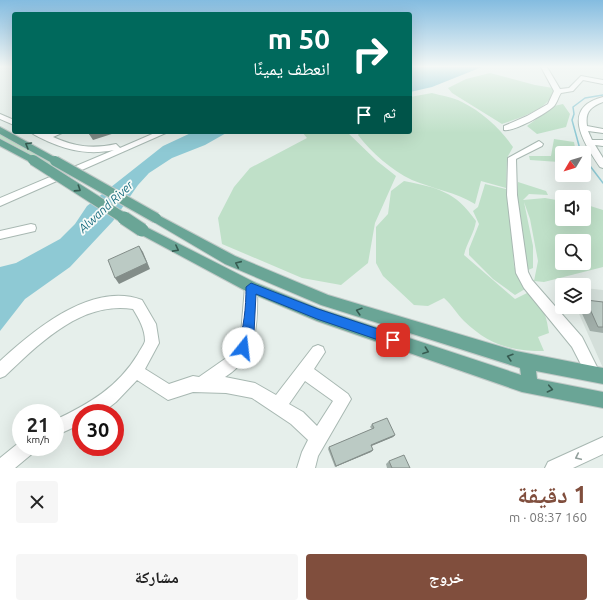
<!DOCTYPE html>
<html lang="ar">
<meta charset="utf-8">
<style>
:root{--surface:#fff;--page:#f6f6f6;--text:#222;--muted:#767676;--accent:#804e3d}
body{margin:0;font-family:Ubuntu,"Noto Naskh Arabic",sans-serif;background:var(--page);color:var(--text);direction:rtl;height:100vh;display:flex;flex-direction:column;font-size:15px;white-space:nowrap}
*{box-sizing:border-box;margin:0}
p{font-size:13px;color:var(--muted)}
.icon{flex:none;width:22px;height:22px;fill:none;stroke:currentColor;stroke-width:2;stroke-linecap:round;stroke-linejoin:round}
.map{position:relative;height:468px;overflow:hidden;direction:ltr}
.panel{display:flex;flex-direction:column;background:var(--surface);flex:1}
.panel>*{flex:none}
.banner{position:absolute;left:12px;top:12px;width:400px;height:122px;border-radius:4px;box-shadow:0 4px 16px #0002;direction:rtl;background:#00695c;color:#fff;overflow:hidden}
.needle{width:26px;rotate:232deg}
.tools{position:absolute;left:555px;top:146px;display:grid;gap:8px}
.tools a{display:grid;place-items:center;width:36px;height:36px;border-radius:4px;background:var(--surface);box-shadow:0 4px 16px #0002;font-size:20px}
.speed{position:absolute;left:12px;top:404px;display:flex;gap:8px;font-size:20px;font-weight:700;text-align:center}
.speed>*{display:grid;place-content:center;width:52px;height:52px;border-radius:50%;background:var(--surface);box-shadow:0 4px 16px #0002;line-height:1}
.speed small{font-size:10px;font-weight:400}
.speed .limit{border:6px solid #d22;background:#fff;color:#111}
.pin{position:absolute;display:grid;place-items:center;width:34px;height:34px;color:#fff;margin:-17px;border-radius:8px;box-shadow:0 2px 6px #0006}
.me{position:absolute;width:44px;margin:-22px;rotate:16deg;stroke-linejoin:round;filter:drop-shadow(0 0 3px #0008)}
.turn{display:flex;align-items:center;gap:14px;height:84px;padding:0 16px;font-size:18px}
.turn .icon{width:52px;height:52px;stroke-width:2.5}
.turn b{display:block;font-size:28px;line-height:34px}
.then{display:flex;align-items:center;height:38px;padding:0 16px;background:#0003;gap:8px;font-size:15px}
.round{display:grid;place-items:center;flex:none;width:42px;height:42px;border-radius:4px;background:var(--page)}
.summary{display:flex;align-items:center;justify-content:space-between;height:68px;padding:0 16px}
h1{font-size:24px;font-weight:700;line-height:30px;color:var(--accent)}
.action{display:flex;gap:8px;margin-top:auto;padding:8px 16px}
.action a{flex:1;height:46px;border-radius:4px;background:var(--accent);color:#fff;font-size:16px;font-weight:700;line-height:46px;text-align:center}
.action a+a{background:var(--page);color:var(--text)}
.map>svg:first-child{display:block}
.built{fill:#d4dfda}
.green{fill:#bfe0c8;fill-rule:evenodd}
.water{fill:#8ec9d4}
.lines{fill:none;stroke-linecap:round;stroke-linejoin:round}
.stream{stroke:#8ec9d4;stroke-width:1.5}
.minor-casing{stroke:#a8b8b2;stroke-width:2}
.major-casing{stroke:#c2cac8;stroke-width:2}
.minor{fill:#fff;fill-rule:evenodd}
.major{fill:#6aa596;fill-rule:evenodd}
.major-bridge-far1-casing{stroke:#c2cac8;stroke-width:12;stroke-linecap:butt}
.major-bridge-casing{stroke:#c2cac8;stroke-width:15;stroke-linecap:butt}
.major-bridge-far1{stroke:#6aa596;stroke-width:10}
.major-bridge{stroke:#6aa596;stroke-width:13}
.wall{fill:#a1aea9}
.shaded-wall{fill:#838d89}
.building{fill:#bbcac4;stroke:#838d89}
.oneway{stroke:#365b51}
.oneway2{stroke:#92a09c}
.route{fill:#1a73e8;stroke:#114b97}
.labels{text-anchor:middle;stroke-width:3.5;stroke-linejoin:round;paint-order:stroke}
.water-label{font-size:12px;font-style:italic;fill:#1c6f80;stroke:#f7fbf9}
</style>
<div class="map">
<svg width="603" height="468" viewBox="0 0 603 468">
<rect width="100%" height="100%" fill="#e6efeb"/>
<path class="built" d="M584,288L603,290V368L576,307H584Z"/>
<path class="green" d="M490,73L535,85L553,88C556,107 517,119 502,124L452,93L448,88L466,79Z
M432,93C442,96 453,97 462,102C482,112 500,128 513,147L507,158L506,188L481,181L475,204C456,192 433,189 412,180C391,170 372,153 358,135L360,132H410V97Z
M563,104L570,114L566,127L537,134L527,126L554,106Z
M302,132H347L377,161L396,176L375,223L368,263L341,285L302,278L222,244L218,218L234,187L250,168L307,138Z
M0,133L58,167L67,172L62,175L23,150L0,138Z
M554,139L574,142L576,153H562V162H559L530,160L529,156H551Z
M404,181C438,188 455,191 476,221C474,234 467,242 464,255L515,299L527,293C543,303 546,314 549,333L538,337L544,351C511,351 489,345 464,321C457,314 452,305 444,298L428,306L414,305L383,276L376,263V227L388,214L391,191Z
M518,182L546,191L548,195L529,194L523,200L545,198L562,201V219H584V204L603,210V267L544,282L534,281L538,261L530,219L524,202L533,246V268L528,270L518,204ZM562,241H584V263H562Z
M485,184L506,189L510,205L514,266L525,289L515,295L493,279L469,255V249L479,224L473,211L478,207Z"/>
<path class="water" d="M410,67H482L432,87L410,92Z
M193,132H228L205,145L172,158L149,173L138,185L113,221L70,267L25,299L0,331V267L16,263L60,239L75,224L87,206L163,146Z"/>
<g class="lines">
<path class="stream" d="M581,153L572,120L574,114L573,107L585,98L603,95
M584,158L603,183"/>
<defs>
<path id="minor" d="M541,67H547L560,89L569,88L581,76L603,80V84L583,80L573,91L561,93C558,97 557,104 553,107C545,114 514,132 504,130V126L527,116L548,104L554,91Z
M603,97V102C590,107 585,112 587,126L603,129V133L588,131L592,140H603V146L595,145L603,158V168L600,167C584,143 560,108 603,97Z
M0,114L14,120V125L0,119Z
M31,132H42L46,134L52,132H64L53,137C75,147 93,149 116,144L120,148L157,132H168L0,206V198L114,150C90,155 70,151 47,141C42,138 35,136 31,132Z
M539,141L543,144L542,146L516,159L517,195L528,272L532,280L582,337L601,375L599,380L594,382L589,380L572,347L524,288L516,273L507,195L508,158Z
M31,224L35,225L36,228L35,231L0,239V231Z
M251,282L255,283L257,287C258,323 258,356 225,377L255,383L276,395L313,347L318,345L323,347L325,352L314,369L348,394L351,399L318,456L315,468H297L302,452L308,440L291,424L252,398L226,393L193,392L168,400L137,380L116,402L102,413H81V424L55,436V420C89,404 118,387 138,354C140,350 144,345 145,341C145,329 139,319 133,309C81,301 40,343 5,376L0,378V361C34,330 92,281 142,300L156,324L159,343L145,369L169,384L193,376L199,377L232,354L237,347L241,334L245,287L247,283ZM305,381L333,401L317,426L303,412L289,404Z
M603,437V454L573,468H545L548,462Z
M21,441V447H35L33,453L15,468H0V458Z"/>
<path id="major" d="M0,127L58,159L60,161L58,163H52L0,134Z
M0,139L36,158L38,160L36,162H30L0,146Z
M156,214L235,256L328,295L516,351L603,368V384L536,371L537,379L603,392V408L522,392L317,321L246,291L138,233L136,230L138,227H146L256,283L318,308L521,375L520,368L321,305L225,264L152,221L150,218L152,215Z"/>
</defs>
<use href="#minor" class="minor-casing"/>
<use href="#major" class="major-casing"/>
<use href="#minor" class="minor"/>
<use href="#major" class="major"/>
<defs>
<path id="major-bridge-far1" d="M33,160L125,219
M55,161L156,218"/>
<path id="major-bridge" d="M124,218L142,230"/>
</defs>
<use href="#major-bridge-far1" class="major-bridge-far1-casing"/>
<use href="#major-bridge" class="major-bridge-casing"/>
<use href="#major-bridge-far1" class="major-bridge-far1"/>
<use href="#major-bridge" class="major-bridge"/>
</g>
<path class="wall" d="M586,300L603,302V333L590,331L579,307H584V301Z
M372,424L395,435L393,437L371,446L373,450L371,452L335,467L328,449L329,447L372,429L370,427Z
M389,461L410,468H387L386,464Z"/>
<path class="shaded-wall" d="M95,132H118L93,140L89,134Z
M139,246L143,252L150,269L119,284L115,278Z
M395,435L393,437L369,447L371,445Z
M373,450L371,452L335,467L336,466Z"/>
<path class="building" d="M89,132H95L89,134Z
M139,246L147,263L115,278L108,260Z
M586,300L603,302V327H598Z
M387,418L395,435L371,445L373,450L336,466L329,447L374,428L372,424Z
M404,455L410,468H392L389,461Z"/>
<defs><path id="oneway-chevron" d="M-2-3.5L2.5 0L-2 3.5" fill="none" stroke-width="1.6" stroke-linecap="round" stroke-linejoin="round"/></defs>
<g class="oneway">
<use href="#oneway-chevron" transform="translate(28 145) rotate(-150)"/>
<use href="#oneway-chevron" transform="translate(78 189) rotate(33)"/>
<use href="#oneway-chevron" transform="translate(176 249) rotate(28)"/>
<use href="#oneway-chevron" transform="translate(238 264) rotate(-156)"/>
<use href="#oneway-chevron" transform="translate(359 311) rotate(-163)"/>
<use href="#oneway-chevron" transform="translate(426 351) rotate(20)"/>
<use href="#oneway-chevron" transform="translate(510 357) rotate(-163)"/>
<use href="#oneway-chevron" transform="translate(550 389) rotate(12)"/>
</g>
<use class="oneway2" href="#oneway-chevron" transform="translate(578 457) rotate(155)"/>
<linearGradient id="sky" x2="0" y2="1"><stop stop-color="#84bce0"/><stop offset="0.5" stop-color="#f4f8f6"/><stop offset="1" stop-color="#f4f8f6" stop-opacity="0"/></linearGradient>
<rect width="603" height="133" fill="url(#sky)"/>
<path class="route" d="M251,283L318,309L393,334L397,336L398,340L397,343L393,345L317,319L256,294L254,333L247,352L243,354L239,352L237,348C244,328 246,308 246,287Z"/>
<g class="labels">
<g class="water-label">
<text transform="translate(106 207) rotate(-43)" y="4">Alwand River</text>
</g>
</g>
</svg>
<div class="tools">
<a><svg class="needle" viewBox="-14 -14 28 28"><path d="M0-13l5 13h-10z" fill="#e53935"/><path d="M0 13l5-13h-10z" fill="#767676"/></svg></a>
<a><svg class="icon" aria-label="sound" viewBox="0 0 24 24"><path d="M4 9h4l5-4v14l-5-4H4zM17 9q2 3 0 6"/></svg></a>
<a><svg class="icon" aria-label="search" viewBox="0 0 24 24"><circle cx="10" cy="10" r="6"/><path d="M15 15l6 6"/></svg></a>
<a><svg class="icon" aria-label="layers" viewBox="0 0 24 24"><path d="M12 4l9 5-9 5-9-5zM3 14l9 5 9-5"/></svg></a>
</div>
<div class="speed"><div>21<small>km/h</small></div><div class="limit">30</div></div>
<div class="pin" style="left:393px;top:340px;background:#d93025"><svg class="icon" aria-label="arrive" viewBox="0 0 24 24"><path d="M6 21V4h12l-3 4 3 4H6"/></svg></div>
<svg class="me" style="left:243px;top:348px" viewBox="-20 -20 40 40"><circle r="19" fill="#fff"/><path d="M0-13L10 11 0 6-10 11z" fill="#1a73e8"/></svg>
<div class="banner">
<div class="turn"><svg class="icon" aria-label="right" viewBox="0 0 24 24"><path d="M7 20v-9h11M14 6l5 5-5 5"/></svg><div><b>50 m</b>انعطف يمينًا</div></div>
<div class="then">ثم<svg class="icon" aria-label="arrive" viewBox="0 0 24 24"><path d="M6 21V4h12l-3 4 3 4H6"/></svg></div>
</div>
</div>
<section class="panel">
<div class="summary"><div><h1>1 دقيقة</h1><p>160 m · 08:37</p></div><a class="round"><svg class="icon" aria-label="close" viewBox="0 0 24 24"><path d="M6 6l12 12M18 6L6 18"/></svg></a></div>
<div class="action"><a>خروج</a><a>مشاركة</a></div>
</section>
